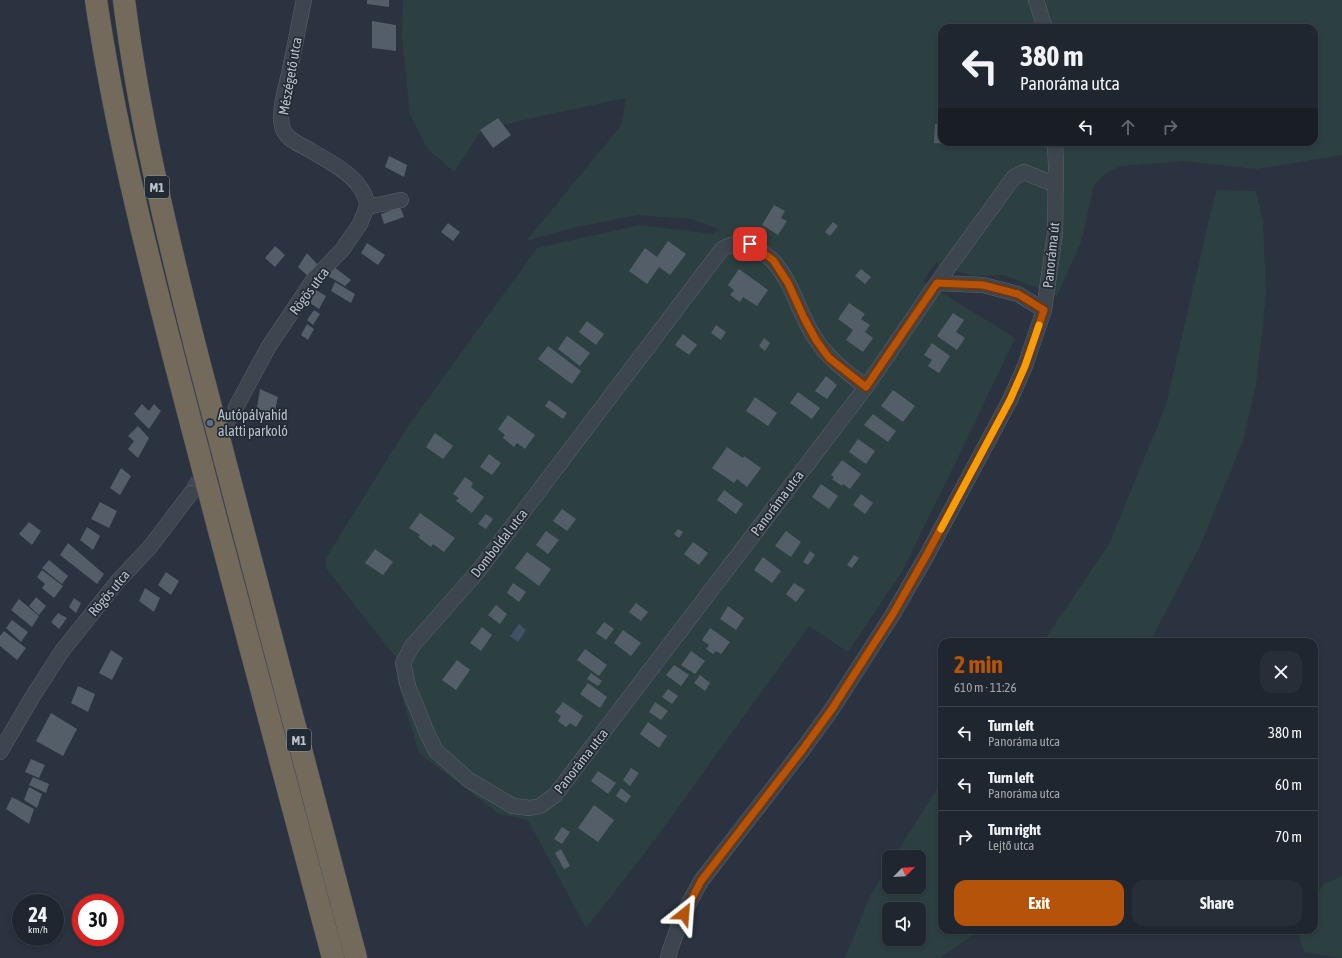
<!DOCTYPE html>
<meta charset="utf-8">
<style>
:root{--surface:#20262f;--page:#282e37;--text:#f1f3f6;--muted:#a2a5aa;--line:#3d434b;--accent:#b45309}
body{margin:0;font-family:"Asap Condensed",sans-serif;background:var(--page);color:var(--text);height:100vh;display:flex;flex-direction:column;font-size:15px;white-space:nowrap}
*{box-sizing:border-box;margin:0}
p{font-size:13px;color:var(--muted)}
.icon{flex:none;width:22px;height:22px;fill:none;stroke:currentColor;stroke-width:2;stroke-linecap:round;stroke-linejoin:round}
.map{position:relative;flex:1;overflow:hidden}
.drawer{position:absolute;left:938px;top:638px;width:380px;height:296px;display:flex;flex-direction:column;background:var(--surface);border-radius:12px;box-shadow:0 2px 6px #0003,0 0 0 1px var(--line)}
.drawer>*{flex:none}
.hud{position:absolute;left:938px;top:24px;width:380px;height:122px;border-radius:12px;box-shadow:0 2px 6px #0003,0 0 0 1px var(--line);background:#20262f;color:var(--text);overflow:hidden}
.needle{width:26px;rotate:66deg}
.buttons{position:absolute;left:882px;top:850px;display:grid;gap:8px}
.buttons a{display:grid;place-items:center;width:44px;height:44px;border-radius:8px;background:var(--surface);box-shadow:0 2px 6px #0003,0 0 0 1px var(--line);font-size:20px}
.speed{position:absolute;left:12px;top:894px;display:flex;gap:8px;font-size:20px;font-weight:700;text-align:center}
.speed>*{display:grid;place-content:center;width:52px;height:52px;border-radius:50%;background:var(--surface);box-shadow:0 2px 6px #0003,0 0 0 1px var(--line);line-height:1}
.speed small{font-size:10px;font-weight:400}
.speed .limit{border:6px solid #d22;background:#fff;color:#111}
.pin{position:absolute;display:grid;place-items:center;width:34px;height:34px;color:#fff;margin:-17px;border-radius:8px;box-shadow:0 2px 6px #0006}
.me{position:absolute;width:44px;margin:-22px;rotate:28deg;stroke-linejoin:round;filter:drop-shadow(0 0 3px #0008)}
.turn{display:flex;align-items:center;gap:14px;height:84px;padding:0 16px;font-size:18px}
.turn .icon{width:52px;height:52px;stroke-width:2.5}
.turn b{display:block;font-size:28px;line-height:34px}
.lanes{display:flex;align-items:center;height:38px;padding:0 16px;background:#0003;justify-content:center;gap:20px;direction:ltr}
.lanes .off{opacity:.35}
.round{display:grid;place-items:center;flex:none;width:42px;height:42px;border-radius:12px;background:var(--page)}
.overview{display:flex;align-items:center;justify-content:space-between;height:68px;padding:0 16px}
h1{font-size:24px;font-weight:700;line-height:30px;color:var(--accent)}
.button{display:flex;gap:8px;margin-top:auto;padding:8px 16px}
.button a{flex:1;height:46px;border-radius:12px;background:var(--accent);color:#fff;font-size:16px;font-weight:700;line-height:46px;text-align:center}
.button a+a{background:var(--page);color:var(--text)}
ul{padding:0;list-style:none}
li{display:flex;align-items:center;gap:12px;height:52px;padding:0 16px;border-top:1px solid var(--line)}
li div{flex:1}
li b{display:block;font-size:15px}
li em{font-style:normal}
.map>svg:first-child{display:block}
.green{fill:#2c4041;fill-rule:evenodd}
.water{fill:#415266}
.building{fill:#535e69}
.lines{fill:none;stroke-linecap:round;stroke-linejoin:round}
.minor-tunnel{stroke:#404854;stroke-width:15;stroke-dasharray:15 8;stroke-linecap:butt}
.minor-casing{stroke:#5b636c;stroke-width:16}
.motorway-casing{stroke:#485059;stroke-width:23}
.minor{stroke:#3d454f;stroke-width:15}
.motorway{stroke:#746a5b;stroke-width:22}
.motorway-bridge-casing{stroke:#485059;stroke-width:23;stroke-linecap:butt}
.motorway-bridge{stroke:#746a5b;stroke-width:22}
.route-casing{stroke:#753606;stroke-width:10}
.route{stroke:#b45309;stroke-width:7}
.slow{stroke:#f59e0b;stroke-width:7}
.service-dot{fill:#5c6f8a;stroke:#222a34;stroke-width:1.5}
.labels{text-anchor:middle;stroke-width:3.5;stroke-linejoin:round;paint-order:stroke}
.shield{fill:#222a34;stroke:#8c939c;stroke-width:1}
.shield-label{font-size:13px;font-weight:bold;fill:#bac0c9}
.street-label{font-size:14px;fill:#bac0c9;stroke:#222a34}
.poi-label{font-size:14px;fill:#bac0c9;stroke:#222a34;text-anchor:start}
</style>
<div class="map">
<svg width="1342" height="958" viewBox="0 0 1342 958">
<rect width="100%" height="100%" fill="#2a333f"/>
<path class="green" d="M403,0H1342V155L1256,169L1185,161L1121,166L1106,173L1094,185L1081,242L1057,296L1004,275L975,276L939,267L937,261L923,281L1015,338L963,447L903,570L848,652L809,626L651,845L586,928L528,820L499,814L419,753L397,680L396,658L326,568V558L406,429L537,248L640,225L713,234L718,229L692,219L637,215L572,228L526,241L621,126L626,98L532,118L481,131L454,172L427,148L410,114L402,37ZM942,28H1314V142H942Z
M1216,190L1256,191L1263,223L1266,296L1256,384L1243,441L1200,546L1150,642H1043L1109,544L1166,405Z
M942,781V930H981L939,958H845L870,896L889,865V887H919V857H894ZM889,909H919V939H889Z
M1342,876V958L1304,952L1297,930H1314V898L1324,884Z"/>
<path class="water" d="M519,624L526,630L518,642L510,636Z"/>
<path class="building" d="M367,0H389V7L367,4Z
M372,21L396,25V51L372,48Z
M498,118L511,135L493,148L480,130Z
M935,124H942V142H949V144L934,143Z
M959,142H969V144H959Z
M389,156L407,165L404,177L385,167Z
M774,205L785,211L781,218L787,221L778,235L762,225Z
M400,207L404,217L384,224L381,214Z
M833,222L838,226L830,236L825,232Z
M448,223L460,232L453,241L441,232Z
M668,241L686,254L670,275L659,267L647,284L629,271L645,248L657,257Z
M367,243L385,255L378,265L361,253Z
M275,246L285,255L275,267L265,258Z
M307,253L317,264L309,277L298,267Z
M334,267L351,280L345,286L328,276Z
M739,269L768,290L757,306L743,297L740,302L730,295L734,290L728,285Z
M861,269L871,277L865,284L855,276Z
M335,282L355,294L351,303L331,291Z
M316,290L326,296L319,309L310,303Z
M849,303L865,314L861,319L870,325L865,332L873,338L863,352L846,340L853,330L838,319Z
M314,310L320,314L313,325L307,320Z
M953,313L964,320L956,332L965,338L957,350L937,336Z
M587,321L604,334L596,345L579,332Z
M307,324L314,329L308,340L301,335Z
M716,325L726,332L721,340L711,333Z
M683,334L697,345L689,355L675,345Z
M567,336L590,353L580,366L558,349Z
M764,338L770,343L765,351L759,346Z
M932,343L950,356L939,373L928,366L932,360L924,355Z
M548,346L581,371L572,384L538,359Z
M826,376L837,385L827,399L815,391Z
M260,389L278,397L274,415L257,408Z
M893,390L915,406L903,422L881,406Z
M798,392L820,408L812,419L790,403Z
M755,397L777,413L768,426L746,411Z
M549,400L567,413L563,419L545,406Z
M142,404L149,411L154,404L161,411L149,429L134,414Z
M873,414L896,431L888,442L864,425Z
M508,415L535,435L525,449L517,443L514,447L503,438L505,435L498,429Z
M138,426L149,438L138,458L128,449L134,441L128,436Z
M435,433L453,446L443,459L426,447Z
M858,439L875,451L866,464L849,452Z
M727,447L743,458L744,456L761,468L747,487L737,479L734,483L712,468Z
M489,454L501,463L492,475L480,467Z
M842,460L861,474L850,489L843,484L842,486L832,479L834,477L831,475Z
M121,468L131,476L120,495L110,488Z
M465,477L473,483L471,487L484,497L472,513L456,501L459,498L453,494Z
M821,484L838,496L829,509L812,497Z
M724,490L743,504L736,514L717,500Z
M861,494L873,503L865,514L853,505Z
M100,502L117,511L109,528L91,519Z
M562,509L576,519L567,531L553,521Z
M420,513L455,538L444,552L433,544L431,547L418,537L420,535L409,528Z
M486,514L493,519L486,529L478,524Z
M29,522L41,531L32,545L19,534Z
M87,527L100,536L93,550L80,540Z
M678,529L683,532L679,538L674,534Z
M546,531L559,540L548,554L536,545Z
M786,531L801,542L791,557L775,546Z
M693,542L708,553L699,565L684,554Z
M68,543L104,574L97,584L60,555Z
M375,549L393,562L383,575L365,563Z
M810,551L815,555L808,565L803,562Z
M527,552L551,569L539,586L515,568Z
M854,555L859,558L852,568L847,565Z
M763,557L781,571L772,583L754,570Z
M49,560L68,576L62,584L42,568Z
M42,570L63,586L54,598L42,588L45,584L37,577Z
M166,572L179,581L171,595L158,585Z
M513,583L526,592L519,602L507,593Z
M794,583L805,590L796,602L786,594Z
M145,588L160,598L154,612L139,601Z
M36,597L46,606L39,615L29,606Z
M74,598L81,603L76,613L69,607Z
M19,599L39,616L32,627L11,610Z
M636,603L648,612L641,621L629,612Z
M496,605L507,614L500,624L488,615Z
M728,606L744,618L736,630L720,619Z
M58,613L67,618L59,629L51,622Z
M12,620L28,632L21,642L6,628Z
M604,622L614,629L606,640L596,633Z
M482,627L492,635L481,651L470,643Z
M710,628L730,642L721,654L716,651L713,654L706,649L709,645L702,640Z
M623,630L641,643L631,656L614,643Z
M4,631L26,648L17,660L0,646V636Z
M585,649L607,665L599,676L577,660Z
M111,650L123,658L112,680L99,673Z
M691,651L705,661L695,674L681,665Z
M457,660L470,670L456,690L442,680Z
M674,665L689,675L681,686L666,675Z
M591,673L602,681L598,686L587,679Z
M700,675L710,683L705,691L694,683Z
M588,683L607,697L600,708L580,694Z
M78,686L95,694L88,712L71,703Z
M668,689L678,696L672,704L662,697Z
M563,702L583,716L576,727L570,723L566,727L558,721L561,716L555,712Z
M655,702L668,711L661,720L649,712Z
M51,713L77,729L63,756L36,741Z
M648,722L667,736L659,748L640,734Z
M31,759L45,765L39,778L25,772Z
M631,768L639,773L630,786L623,780Z
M598,771L616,783L608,794L591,781Z
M33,777L49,784L46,793L29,785Z
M29,787L42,794L37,808L24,800Z
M621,788L631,796L626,803L616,796Z
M12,797L34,809L29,824L6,809Z
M594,805L614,820L598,842L578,828Z
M562,827L570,832L562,844L554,839Z
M561,849L570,866L564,869L555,853Z"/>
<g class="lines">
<path class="minor-tunnel" d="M191,493L236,407"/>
<defs>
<path id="minor" d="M304,0C299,23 295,46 290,69C287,85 277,114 283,129C287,139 297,143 306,148C327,160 367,179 367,207
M1036,0L1045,28
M937,283L983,285L1018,294L1044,310
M866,387C848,373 830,360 817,341C799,316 794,284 773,261C770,257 765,255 761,252C746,241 739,240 722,249L479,570L412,646L403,663L408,686L427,733L436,751L469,780L513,806L530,808L540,806L555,795L866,387L937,283L1014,177L1024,172L1056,185
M236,407L269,346L314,279L342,250L360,224L367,207L401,200
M0,752L33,696L62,651L118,581L150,547L191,493
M668,958L670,950L683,914L701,881L803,749L832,709L893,614L926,557L1010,400L1025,366L1044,310L1055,233L1056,166L1055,142"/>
<path id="motorway" d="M96,0C114,122 144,242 175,362
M124,0C139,118 167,235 196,350
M241,522L356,958
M220,534L333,958"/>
</defs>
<use href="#minor" class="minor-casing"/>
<use href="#motorway" class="motorway-casing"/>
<use href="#minor" class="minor"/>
<use href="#motorway" class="motorway"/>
<defs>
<path id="motorway-bridge" d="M196,350L241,522
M175,362L220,534"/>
</defs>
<use href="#motorway-bridge" class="motorway-bridge-casing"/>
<use href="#motorway-bridge" class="motorway-bridge"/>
</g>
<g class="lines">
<defs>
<path id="route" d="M684,914L701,881L803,749L832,709L893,614L926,556L1010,400L1025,366L1044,310L1018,294L983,285L937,283L866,387L829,358L816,340L804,318L788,283L773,260L750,244"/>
</defs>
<use href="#route" class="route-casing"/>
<use href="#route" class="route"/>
<path class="slow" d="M941,529L1010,400L1025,366L1039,325"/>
</g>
<circle class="service-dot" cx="210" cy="423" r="4"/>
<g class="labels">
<g class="shield">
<rect x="145" y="176" width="24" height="22" rx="3"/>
<rect x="287" y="729" width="24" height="22" rx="3"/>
</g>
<g class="shield-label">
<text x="157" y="192">M1</text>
<text x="299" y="745">M1</text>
</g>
<g class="street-label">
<text transform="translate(290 76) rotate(-80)" y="5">Mészégető utca</text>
<text transform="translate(1051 255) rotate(-84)" y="5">Panoráma út</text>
<text transform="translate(309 291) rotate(-53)" y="5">Rögös utca</text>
<text transform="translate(777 503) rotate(-53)" y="5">Panoráma utca</text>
<text transform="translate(499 543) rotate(-52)" y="5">Domboldal utca</text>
<text transform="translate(109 593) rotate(-50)" y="5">Rögös utca</text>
<text transform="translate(581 761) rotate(-52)" y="5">Panoráma utca</text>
</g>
<g class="poi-label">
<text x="218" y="420">Autópályahíd<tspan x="218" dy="16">alatti parkoló</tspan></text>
</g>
</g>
</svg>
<div class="buttons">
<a><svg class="needle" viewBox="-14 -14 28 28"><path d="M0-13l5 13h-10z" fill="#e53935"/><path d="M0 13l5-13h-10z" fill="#a2a5aa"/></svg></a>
<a><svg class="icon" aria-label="sound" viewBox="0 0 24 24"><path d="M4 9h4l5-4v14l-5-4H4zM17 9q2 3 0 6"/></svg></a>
</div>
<div class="speed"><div>24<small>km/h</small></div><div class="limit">30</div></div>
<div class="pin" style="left:750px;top:244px;background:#d93025"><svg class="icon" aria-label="arrive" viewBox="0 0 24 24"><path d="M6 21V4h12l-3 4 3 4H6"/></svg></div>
<svg class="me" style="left:684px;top:914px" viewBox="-20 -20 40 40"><path d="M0-17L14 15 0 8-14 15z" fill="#b45309" stroke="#fff" stroke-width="4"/></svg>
<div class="hud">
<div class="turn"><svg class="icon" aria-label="left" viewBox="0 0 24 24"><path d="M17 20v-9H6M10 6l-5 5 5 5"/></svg><div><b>380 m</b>Panoráma utca</div></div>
<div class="lanes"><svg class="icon" aria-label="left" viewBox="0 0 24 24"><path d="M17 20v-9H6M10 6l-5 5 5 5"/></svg><svg class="icon off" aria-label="ahead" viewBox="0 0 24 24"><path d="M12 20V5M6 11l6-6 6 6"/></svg><svg class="icon off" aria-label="right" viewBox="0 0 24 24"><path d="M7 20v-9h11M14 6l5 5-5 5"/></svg></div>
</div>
<section class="drawer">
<div class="overview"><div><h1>2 min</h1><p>610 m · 11:26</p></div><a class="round"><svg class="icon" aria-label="close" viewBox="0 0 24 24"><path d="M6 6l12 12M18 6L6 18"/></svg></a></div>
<ul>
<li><svg class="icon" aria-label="left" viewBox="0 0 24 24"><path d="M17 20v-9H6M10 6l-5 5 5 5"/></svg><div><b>Turn left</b><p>Panoráma utca</p></div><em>380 m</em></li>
<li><svg class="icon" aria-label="left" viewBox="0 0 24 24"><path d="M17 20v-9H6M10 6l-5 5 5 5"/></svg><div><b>Turn left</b><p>Panoráma utca</p></div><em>60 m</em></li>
<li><svg class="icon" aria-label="right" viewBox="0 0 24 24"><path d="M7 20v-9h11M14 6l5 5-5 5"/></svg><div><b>Turn right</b><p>Lejtő utca</p></div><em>70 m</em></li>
</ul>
<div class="button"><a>Exit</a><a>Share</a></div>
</section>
</div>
